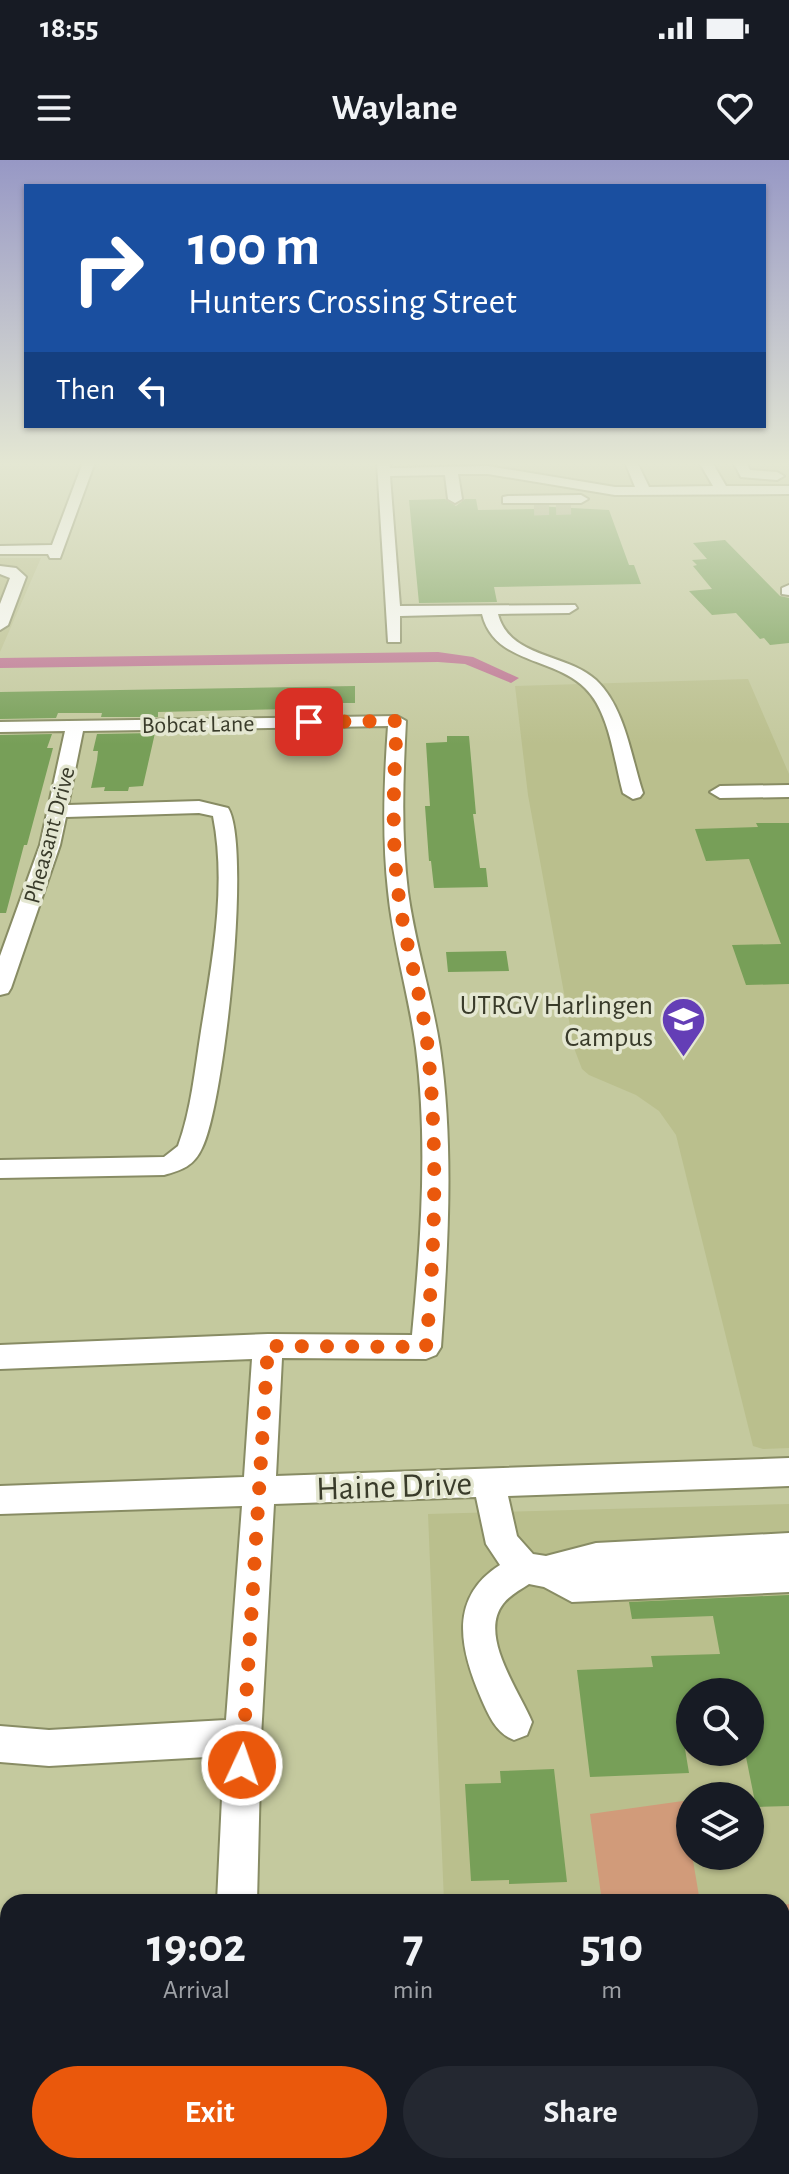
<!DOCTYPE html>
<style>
:root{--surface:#171b24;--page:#242831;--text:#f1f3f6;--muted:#9ea1a6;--accent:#ea580c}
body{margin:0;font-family:"Alegreya Sans",sans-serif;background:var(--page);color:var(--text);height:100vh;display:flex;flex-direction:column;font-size:30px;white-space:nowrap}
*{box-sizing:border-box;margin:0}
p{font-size:26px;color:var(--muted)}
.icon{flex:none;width:44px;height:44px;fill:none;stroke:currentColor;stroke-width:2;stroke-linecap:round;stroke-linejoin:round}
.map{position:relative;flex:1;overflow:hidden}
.panel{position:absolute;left:0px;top:1734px;width:790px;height:280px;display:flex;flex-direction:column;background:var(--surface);border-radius:24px 24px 0 0;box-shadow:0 2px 6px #0004}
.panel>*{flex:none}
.guide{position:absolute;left:24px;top:24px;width:742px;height:244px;border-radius:0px;box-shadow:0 2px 6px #0004;background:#1a4fa0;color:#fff;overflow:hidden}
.tools{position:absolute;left:676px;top:1518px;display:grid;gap:16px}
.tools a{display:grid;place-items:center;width:88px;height:88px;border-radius:50%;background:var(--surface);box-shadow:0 2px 6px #0004;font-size:40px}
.pin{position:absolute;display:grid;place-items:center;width:68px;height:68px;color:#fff;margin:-34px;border-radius:16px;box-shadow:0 4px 12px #0006}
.me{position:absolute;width:88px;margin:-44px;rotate:3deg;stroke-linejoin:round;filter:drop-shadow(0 0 6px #0008)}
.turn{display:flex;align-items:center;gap:28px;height:168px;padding:0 32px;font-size:36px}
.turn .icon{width:104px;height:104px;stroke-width:2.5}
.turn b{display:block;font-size:56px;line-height:68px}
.then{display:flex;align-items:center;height:76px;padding:0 32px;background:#0003;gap:16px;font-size:30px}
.eta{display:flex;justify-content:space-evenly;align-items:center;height:136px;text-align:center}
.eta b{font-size:48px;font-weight:700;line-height:56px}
.cta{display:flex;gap:16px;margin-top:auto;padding:16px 32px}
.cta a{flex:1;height:92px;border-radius:48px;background:var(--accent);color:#fff;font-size:32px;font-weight:700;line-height:92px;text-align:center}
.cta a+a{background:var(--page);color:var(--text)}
.status{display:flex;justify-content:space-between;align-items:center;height:56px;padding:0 40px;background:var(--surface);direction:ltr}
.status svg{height:22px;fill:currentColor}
header{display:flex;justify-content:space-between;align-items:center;height:104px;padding:0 32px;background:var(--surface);font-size:36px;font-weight:700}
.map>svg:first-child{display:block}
.built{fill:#babf8d;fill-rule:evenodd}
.green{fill:#d19b7a}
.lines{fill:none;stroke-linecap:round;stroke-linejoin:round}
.canal{fill:#bd6e91;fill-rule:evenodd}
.building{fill:#779f58}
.minor-tunnel{stroke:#a8ad87;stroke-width:15;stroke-dasharray:15 7;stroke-linecap:butt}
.minor-casing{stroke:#888c64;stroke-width:4}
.minor{fill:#fff;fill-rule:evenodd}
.route{stroke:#ea580c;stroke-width:14;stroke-dasharray:0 25.2}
.labels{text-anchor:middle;stroke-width:7;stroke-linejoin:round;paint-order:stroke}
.far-street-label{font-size:24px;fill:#393b2a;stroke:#e4e7d1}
.poi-label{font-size:28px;fill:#393b2a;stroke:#e4e7d1;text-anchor:end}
.near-street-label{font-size:34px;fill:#393b2a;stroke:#e4e7d1}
</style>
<div class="status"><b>18:55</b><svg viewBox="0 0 49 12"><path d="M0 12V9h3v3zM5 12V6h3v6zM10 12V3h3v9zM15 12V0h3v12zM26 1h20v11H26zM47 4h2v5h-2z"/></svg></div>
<header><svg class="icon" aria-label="menu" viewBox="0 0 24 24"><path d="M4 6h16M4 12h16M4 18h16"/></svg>Waylane<svg class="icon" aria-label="heart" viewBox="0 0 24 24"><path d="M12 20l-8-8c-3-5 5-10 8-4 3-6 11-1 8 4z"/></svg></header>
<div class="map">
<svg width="789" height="2014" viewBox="0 0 789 2014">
<rect width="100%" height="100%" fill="#c4c99e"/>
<path class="built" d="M0,398H41L0,492Z
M748,519L789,614V1288L763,1289L753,1286L676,975L659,951L636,935L589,915L582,909L574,888L528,635L515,526Z
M789,1344V2014H454V2006H782V1742H444L428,1354ZM690,1532H750V1592H690ZM690,1636H750V1696H690Z"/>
<path class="green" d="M683,1641L700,1742H602L590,1654Z
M789,1744V1859L782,1825V1745Z"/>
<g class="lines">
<path class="canal" d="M438,492L473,497L519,518L511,523L465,504L438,502L0,508V498Z"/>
</g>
<path class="building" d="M445,339L456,346L465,339H476L478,350L534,349V346L609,350L629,405H634L641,424L494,427L497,442L419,443L409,340Z
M725,380L780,436L789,438V483L770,485L764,478L760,479L736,453L712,455L689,431L712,429L693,406L697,405L692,400L707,399L693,383Z
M355,526V543H338V548L158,552V557H101L102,553H58L56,558L0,559V532Z
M155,573L143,626L129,627L128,631H104L105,627L91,628L97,600L98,591H93L97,574Z
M52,574L47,588H53L27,685H24L6,753H0V575Z
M447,576H469L476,654H473L480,708H486L488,727L434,728L431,701H429L425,646H430L426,583L447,582Z
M756,663H789V824L746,825L732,785L781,784L749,699L706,701L695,669L758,667Z
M506,791L509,811L448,812L446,792Z
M789,1435V1646L756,1647L745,1592H750V1532H690V1589H685L689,1613L590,1617L577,1510L653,1507L651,1496L720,1494L713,1456L632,1459L629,1442Z
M554,1609L567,1722L509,1724V1720L471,1721L465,1624L501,1623L500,1611Z"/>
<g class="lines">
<path class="minor-tunnel" d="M534,348L574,347"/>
<defs>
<path id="minor" d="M83,302H95L60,398H50L48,394H0V386L52,385Z
M377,302H389L390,308L488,306L615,327H635L625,302H637L649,327L713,326L699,302H712L726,326H789V334L615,335L488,314H458L462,339L455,343L448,339L445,315L390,316L400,446L575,445L577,448L569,453L498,454C509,498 567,493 596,520C625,547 631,597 643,633L640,637L633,639L623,633C614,601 610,552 585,528C554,497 494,504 482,454L400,456V482H388Z
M733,302H746L750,310L777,312L784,316L777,320L741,317Z
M508,336L581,335L588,339L581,343H503V337Z
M0,406L16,408L26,417L8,465L0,470V444L10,418L0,414Z
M789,425V435L782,434V428Z
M397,556L406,561C403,618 401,675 408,732C415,784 432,836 440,888C454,985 448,1089 441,1187L436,1195L426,1199L282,1198L276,1316L789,1298V1326L508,1336L517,1376L533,1394L546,1396L596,1383L789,1373V1432L572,1442L544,1427L529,1424C520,1430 510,1435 503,1444C478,1476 520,1532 532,1562L527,1575L514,1580C496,1573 489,1556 481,1538C460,1489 448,1438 500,1405L486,1384L476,1337L274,1344L261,1577L257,1742H217L224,1596L49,1606L0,1602V1566L49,1570L226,1560L242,1346L0,1354V1326L244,1317L252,1199L0,1209V1185L268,1174L412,1175C421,1081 428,982 416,888C409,835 393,784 388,731C382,677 384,621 388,566L83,571L68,645L199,641L228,648C252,685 224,946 202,988C194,1006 182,1010 164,1015L0,1018V1000L164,997L178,986C191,951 195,909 201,871C212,802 227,726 213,656L199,653L66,657L60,685L11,828L8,833L0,835V796L40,685L65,571L0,572V562Z
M789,625V637L720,638L710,632L720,626Z
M207,2006H251V2014H207Z"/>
</defs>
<use href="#minor" class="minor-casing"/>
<use href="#minor" class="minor"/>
</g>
<linearGradient id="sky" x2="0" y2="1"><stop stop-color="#9798c5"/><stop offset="0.52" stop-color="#e4e7d3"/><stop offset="1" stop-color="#e4e7d3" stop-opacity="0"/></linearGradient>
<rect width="789" height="584" fill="url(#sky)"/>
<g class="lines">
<path class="route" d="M242,1605L268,1186L426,1187C435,1088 438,990 428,891C423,837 404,784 398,730C391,674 394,617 397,561L309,562"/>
</g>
<defs>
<symbol id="university-pin" viewBox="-11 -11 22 30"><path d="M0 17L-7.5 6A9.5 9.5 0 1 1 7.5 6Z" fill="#643eb6" stroke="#e4e7d1"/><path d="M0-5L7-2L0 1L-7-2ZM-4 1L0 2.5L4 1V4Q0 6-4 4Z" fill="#fff"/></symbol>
</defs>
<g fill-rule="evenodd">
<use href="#university-pin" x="658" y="834" width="51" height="69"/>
</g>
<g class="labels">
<g class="far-street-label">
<text transform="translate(198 564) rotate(-1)" y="8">Bobcat Lane</text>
<text transform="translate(49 675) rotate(-75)" y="8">Pheasant Drive</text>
</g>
<g class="poi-label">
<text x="653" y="854">UTRGV Harlingen<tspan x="653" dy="32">Campus</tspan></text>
</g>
<g class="near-street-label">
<text transform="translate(394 1325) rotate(-2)" y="12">Haine Drive</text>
</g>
</g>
</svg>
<div class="tools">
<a><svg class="icon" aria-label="search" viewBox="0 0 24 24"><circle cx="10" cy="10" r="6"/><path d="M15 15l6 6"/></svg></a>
<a><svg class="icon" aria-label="layers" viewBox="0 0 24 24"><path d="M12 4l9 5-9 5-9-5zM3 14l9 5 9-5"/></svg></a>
</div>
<div class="pin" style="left:309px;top:562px;background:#d93025"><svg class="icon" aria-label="arrive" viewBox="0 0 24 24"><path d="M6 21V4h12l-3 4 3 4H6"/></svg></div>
<svg class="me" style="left:242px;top:1605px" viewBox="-20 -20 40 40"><circle r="17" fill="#ea580c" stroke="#fff" stroke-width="3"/><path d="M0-11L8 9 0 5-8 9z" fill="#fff"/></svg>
<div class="guide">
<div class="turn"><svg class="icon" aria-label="right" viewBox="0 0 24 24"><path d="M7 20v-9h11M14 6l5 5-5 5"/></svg><div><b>100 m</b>Hunters Crossing Street</div></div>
<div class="then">Then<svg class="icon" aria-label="left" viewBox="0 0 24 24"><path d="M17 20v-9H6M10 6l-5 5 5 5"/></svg></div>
</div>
<section class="panel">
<div class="eta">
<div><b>19:02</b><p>Arrival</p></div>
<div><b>7</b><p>min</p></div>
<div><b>510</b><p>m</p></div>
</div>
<div class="cta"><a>Exit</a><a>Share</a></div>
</section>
</div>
